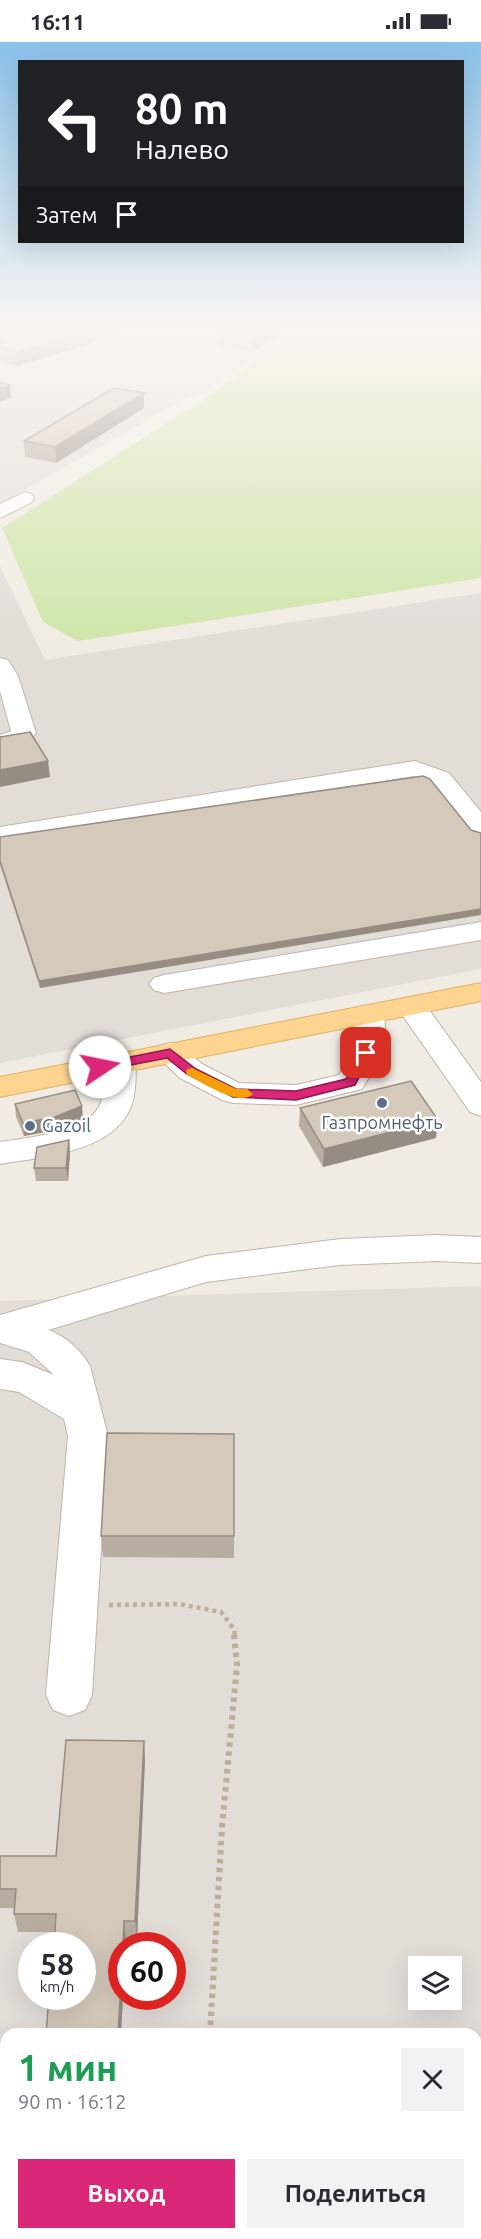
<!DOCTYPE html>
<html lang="ru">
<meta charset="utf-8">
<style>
:root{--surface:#fff;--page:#f2f2f3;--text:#2b2b33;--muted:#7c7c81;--accent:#db2777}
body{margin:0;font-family:Ubuntu,sans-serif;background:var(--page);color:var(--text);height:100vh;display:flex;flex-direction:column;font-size:22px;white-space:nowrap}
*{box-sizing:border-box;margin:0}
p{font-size:20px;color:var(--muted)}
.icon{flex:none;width:33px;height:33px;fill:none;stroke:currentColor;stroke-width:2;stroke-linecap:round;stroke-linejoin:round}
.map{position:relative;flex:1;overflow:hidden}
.sheet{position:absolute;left:0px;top:1986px;width:482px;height:212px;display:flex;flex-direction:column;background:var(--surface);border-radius:18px 18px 0 0;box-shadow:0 6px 24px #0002}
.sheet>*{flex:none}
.hud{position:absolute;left:18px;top:18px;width:446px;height:183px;border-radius:0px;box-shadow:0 6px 24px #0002;background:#202124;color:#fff;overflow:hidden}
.fabs{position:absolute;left:408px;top:1914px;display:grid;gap:12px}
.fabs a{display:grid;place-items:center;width:54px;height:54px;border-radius:0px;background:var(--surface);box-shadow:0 6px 24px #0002;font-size:30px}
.speed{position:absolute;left:18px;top:1890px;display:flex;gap:12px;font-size:30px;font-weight:700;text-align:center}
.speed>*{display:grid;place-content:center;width:78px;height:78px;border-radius:50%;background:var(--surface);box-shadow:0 6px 24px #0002;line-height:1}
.speed small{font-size:15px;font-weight:400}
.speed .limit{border:9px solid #d22;background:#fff;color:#111}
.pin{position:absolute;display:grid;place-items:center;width:51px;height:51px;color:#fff;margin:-26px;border-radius:12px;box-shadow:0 3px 9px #0006}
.me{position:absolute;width:66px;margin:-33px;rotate:79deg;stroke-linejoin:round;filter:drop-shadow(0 0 4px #0008)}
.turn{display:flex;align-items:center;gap:21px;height:126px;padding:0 18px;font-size:27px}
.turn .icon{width:78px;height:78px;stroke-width:2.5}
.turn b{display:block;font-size:42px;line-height:51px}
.then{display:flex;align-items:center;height:57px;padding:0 18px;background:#0003;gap:12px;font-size:22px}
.round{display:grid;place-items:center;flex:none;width:63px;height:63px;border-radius:0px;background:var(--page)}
.headline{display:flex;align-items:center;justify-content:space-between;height:102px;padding:0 18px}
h1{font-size:36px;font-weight:600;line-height:45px;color:#1e9e55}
.primary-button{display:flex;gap:12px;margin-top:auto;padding:12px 18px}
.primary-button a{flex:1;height:69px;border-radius:0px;background:var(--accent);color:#fff;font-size:24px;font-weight:600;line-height:69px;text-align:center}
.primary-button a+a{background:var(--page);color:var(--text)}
.status{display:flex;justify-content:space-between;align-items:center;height:42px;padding:0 30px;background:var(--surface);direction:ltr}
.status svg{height:16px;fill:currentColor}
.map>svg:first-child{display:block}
.industrial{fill:#e3ddd8;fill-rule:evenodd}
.green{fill:#d0e6ab}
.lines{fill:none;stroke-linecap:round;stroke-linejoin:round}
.minor-casing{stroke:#bfb5a9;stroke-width:2}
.major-casing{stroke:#e1b061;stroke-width:2}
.path-far1{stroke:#bead97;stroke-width:4.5;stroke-dasharray:4 4;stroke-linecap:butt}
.path{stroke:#bead97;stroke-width:6;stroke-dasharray:4.5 4.5;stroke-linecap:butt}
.minor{fill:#fff;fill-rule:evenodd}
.major{fill:#fdd590;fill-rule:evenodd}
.wall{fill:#b7ada1}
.shaded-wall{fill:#958d83}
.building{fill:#d5c9bb;stroke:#958d83;stroke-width:1.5}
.route{fill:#db2777;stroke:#8e194d;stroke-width:1.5}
.slow{fill:#f59e0b}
.service-dot{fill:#5c6f8a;stroke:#fff;stroke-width:2}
.labels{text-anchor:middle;stroke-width:5;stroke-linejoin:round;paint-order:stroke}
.service-label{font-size:18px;fill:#4e5e75;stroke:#fff}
</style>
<div class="status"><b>16:11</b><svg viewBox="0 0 49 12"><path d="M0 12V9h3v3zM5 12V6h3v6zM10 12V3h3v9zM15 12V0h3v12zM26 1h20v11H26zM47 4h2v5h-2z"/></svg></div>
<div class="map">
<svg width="481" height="2197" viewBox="0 0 481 2197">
<rect width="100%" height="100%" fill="#f1ece3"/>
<path class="industrial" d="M0,290H288L207,349L188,355L0,462Z
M0,524L45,618L481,551V927L0,1021Z
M481,1244V2197H0V1259ZM32,1904H82V1954H32ZM122,1904H172V1954H122ZM418,1924H452V1958H418ZM6,1992H476V2192H6Z"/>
<path class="green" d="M297,290H481V536L78,599L43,580L2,486L203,358Z"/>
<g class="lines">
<defs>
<path id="minor" d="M25,450L32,452L34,456L32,460L0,476V462Z
M0,616L8,618L18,634L36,691L28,700L0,707V693L11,689L0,649Z
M415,719L449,731L481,770V795L472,793L431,741L414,734L0,801V785Z
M481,880V898L164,951L154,948L149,942L154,936L164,933Z
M411,955L422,958L481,1040V1074L470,1070L396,964L400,958Z
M369,963L380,965C394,987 375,1028 362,1047L296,1063L233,1061L222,1058L180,1036L154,1011L159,1004L170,1001L181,1004L202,1022L239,1041L296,1043L339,1033L350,1011L354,972L358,965Z
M120,1011L131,1014C137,1023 136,1034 135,1046C131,1109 48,1114 0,1122V1100C26,1096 92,1090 101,1060C105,1044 100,1027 109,1014Z
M436,1193L481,1195V1221L436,1219L340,1223L206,1240L48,1288C64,1293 82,1309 90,1324L108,1394L92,1653L85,1668L69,1674L53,1668L46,1653L68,1394L64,1377L19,1350L0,1347V1317L22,1320L54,1333L29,1310L0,1301V1273L206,1214L340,1197Z"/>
<path id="major" d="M481,941V959L0,1055V1035Z"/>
</defs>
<use href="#minor" class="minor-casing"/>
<use href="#major" class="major-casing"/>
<path class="path-far1" d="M109,1563L179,1562L221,1570L234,1587L235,1594"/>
<path class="path" d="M210,1992L222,1785L237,1623L234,1593"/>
<use href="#minor" class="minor"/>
<use href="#major" class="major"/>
</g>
<path class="wall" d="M0,290H118V293L17,324L0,319Z
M224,290H282L252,310L219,305V293Z
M144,351V366L56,421L25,415L24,399Z
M423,734L40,946L0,823V795Z
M15,1062L83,1077L56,1088L24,1094L16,1075Z
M300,1066L436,1096L323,1125L299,1084Z
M69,1098L70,1111L68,1139H36L34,1126Z
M234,1392V1516L103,1515L101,1494Z
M144,1699L145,1718L137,1897H126V1904H122V1954H123L121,1992H46L55,1890H18L14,1872L15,1866H0V1814H56Z
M0,2082H6V2189H0Z"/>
<path class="shaded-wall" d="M84,290H118V293L17,324L16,310Z
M264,290H282L252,310V298Z
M10,343L11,356L0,360V347Z
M144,351V366L56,421L55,405Z
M48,719L50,735L0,745V728Z
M481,867V873L40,946L39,939Z
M82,1064L83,1077L56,1088L24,1094L23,1081Z
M438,1078L436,1096L323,1125L324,1107Z
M69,1098L70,1111L68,1139L66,1126Z
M144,1699L145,1718L137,1897L135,1879Z
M124,1879L126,1897V1904H123Z
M122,1925V1954H123L121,1992H118Z"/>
<path class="building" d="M0,290H84L16,310L0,305Z
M224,290H264L252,298L219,293Z
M0,340L10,343L0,347Z
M114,346L144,351L55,405L24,399Z
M30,690L48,719L0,728V695Z
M423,734L430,737L471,788L481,791V867L39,939L0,819V795Z
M411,1039L438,1078L324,1107L300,1066Z
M75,1048L82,1064L55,1075L23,1081L15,1062Z
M69,1098L66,1126H34L37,1105Z
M107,1391L234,1392V1494H101Z
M66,1698L144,1699L135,1879H124L123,1904H122V1925L118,1992H46L49,1954H82V1904H54L56,1872H14L16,1847H0V1814H56Z
M0,2082H6V2174H0Z"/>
<linearGradient id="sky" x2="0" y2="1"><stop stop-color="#8ac1ea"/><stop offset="0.48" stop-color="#f9f6f2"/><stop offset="1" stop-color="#f9f6f2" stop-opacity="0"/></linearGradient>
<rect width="481" height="598" fill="url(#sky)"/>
<path class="route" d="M170,1007L196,1027L236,1047L296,1049L346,1037L361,1008H370L372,1011L355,1043L296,1058L233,1055L187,1032L167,1016L100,1029L93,1025L100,1021Z"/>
<path class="slow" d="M192,1026L236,1047H247L253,1052C240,1066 202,1040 187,1033L186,1030L187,1027Z"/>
<g class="service-dot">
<circle cx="382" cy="1061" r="6"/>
<circle cx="30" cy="1084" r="6"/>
</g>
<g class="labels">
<g class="service-label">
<text x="382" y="1087">Газпромнефть</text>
<text x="42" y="1090" text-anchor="start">Gazoil</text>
</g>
</g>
</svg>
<div class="fabs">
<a><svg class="icon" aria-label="layers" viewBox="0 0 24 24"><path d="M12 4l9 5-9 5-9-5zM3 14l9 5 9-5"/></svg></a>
</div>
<div class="speed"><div>58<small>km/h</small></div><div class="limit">60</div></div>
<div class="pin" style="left:366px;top:1011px;background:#d93025"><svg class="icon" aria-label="arrive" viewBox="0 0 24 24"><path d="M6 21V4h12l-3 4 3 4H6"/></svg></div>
<svg class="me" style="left:100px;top:1025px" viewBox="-20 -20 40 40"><circle r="19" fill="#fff"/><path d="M0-13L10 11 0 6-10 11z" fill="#db2777"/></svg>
<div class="hud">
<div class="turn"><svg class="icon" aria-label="left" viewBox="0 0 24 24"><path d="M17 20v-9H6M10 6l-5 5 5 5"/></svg><div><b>80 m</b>Налево</div></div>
<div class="then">Затем<svg class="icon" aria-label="arrive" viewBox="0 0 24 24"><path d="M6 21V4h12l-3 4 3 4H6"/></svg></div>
</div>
<section class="sheet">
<div class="headline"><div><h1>1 мин</h1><p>90 m · 16:12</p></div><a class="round"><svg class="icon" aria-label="close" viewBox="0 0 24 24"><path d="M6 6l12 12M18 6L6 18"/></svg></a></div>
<div class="primary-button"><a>Выход</a><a>Поделиться</a></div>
</section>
</div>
